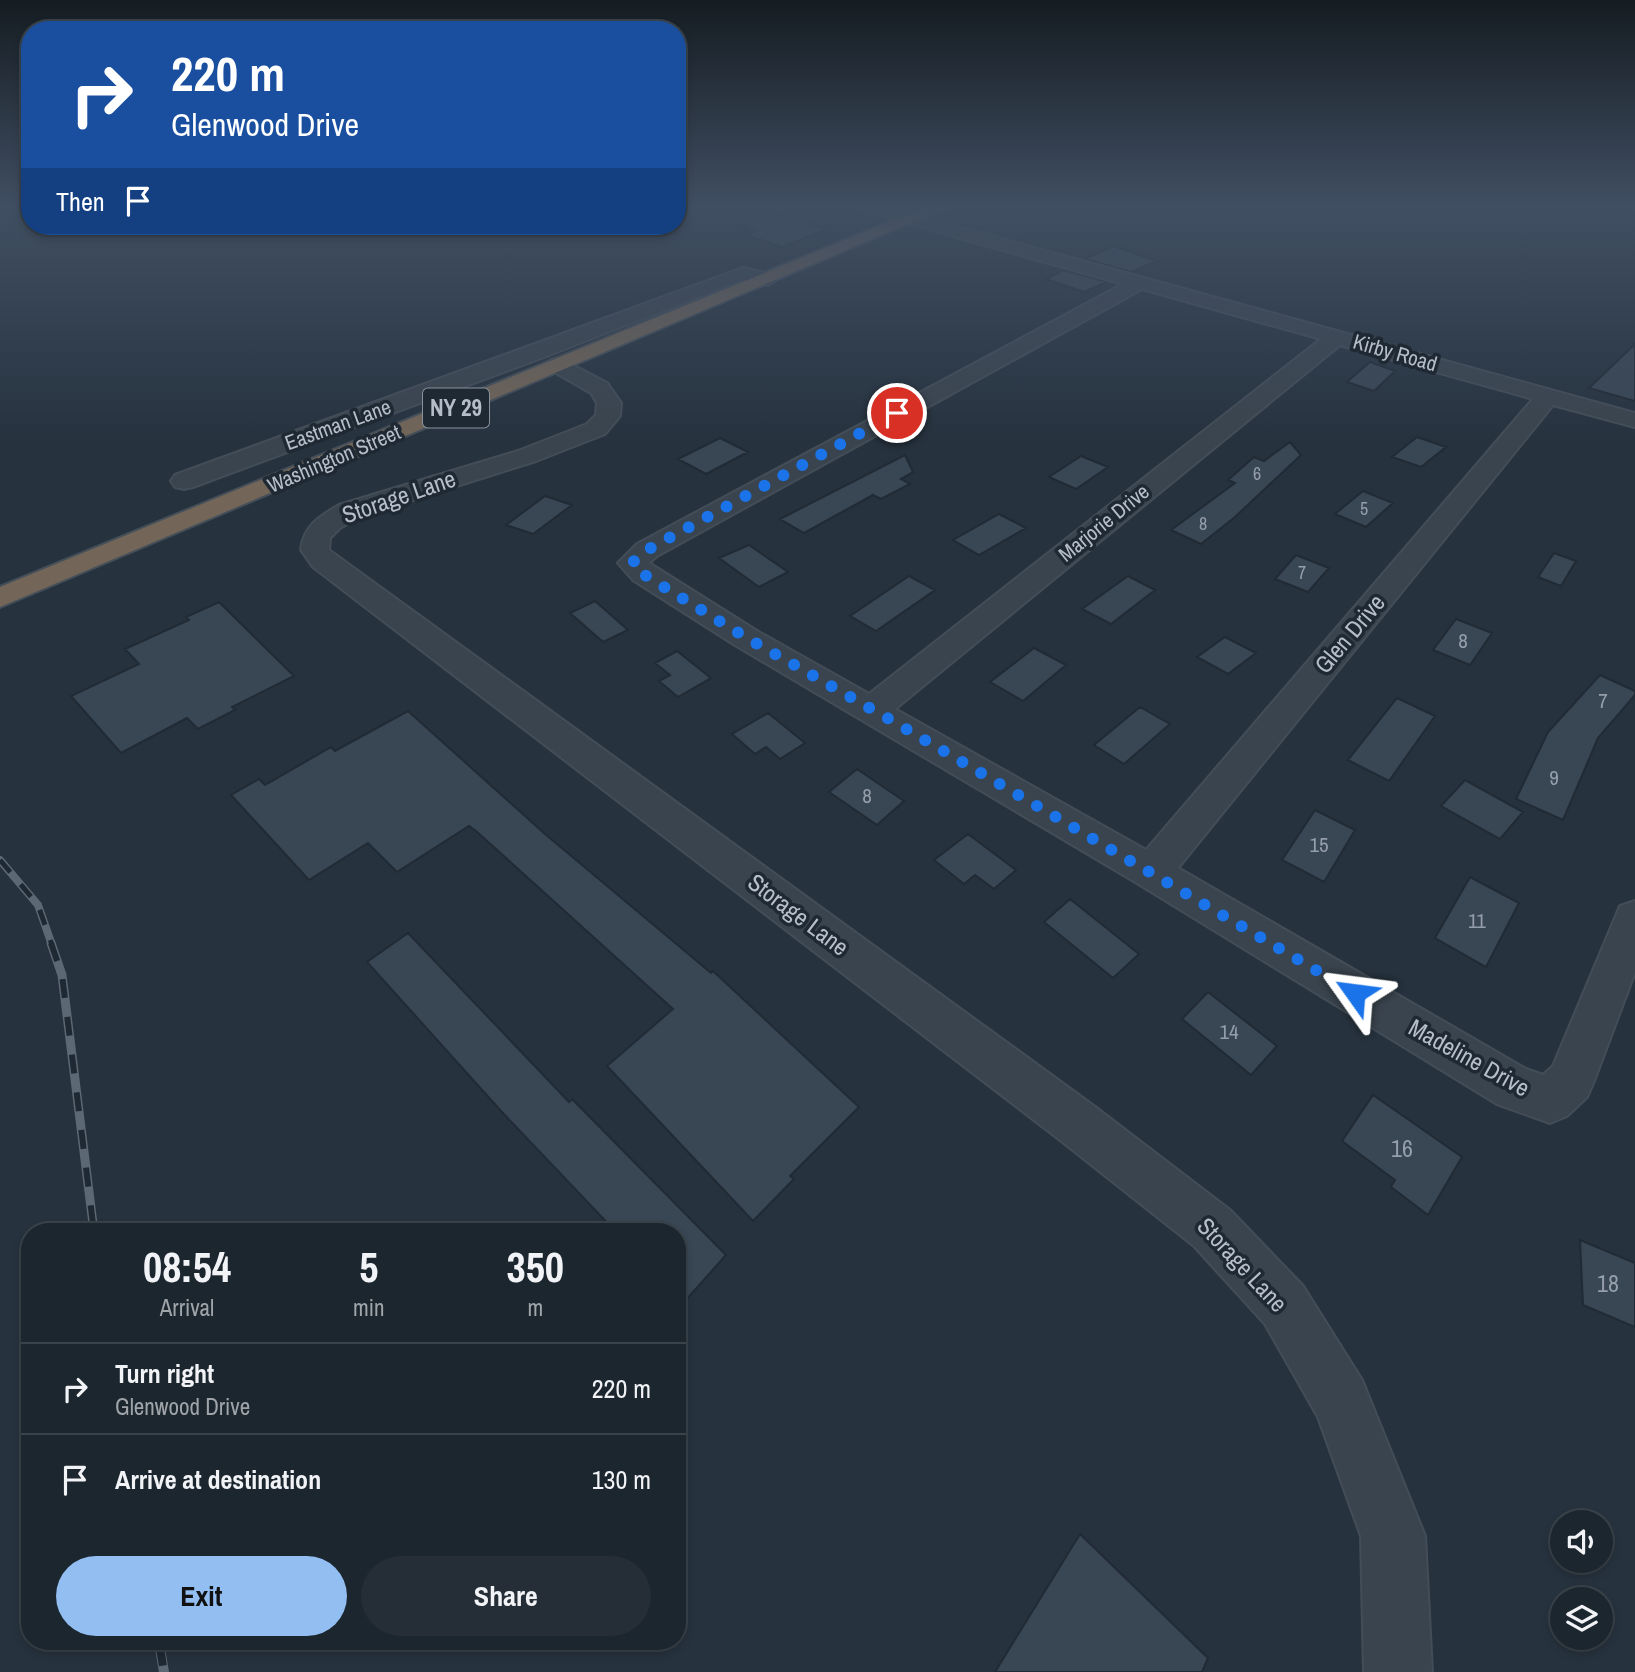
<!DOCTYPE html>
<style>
:root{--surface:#1c262e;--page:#252e36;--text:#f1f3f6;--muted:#a0a5aa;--line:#3a434a;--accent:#92bef2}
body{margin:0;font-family:"Archivo Narrow",sans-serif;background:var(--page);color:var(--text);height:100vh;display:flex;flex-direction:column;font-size:26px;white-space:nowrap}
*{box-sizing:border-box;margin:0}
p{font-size:23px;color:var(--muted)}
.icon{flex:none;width:38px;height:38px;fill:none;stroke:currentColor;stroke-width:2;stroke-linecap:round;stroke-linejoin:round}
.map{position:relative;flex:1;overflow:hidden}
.side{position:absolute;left:21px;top:1223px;width:665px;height:427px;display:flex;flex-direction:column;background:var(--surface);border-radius:28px;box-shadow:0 4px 10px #0003,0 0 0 2px var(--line)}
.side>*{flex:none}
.banner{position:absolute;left:21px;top:21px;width:665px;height:214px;border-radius:28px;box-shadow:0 4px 10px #0003,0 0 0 2px var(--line);background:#1a4fa0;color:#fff;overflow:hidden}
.buttons{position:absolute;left:1550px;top:1510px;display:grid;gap:14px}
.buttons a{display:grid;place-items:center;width:63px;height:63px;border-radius:50%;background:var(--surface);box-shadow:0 4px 10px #0003,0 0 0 2px var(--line);font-size:35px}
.pin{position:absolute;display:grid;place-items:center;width:60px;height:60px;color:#fff;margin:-30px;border:4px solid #fff;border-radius:50%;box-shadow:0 2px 7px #0007}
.me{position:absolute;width:77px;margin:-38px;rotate:301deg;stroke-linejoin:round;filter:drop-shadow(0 0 5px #0008)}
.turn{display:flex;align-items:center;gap:24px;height:147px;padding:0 35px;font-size:32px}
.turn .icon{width:91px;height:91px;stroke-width:2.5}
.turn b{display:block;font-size:49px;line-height:60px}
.then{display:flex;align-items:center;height:66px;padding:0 35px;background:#0003;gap:14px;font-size:26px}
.eta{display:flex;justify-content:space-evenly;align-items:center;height:119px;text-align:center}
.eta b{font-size:42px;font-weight:800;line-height:49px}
.cta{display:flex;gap:14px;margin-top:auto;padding:14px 35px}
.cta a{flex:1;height:80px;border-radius:42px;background:var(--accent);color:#111;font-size:28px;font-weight:800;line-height:80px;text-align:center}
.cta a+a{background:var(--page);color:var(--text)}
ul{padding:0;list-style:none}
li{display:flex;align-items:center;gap:21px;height:91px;padding:0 35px;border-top:2px solid var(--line)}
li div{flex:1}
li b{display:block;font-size:26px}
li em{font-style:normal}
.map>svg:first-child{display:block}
.building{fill:#394654;stroke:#212b35;stroke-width:2}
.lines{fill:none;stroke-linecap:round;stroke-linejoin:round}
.minor-casing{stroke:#434d57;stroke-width:4}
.highway-casing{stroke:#454f59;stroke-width:4}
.minor{fill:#3a444e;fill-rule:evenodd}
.highway{fill:#736658;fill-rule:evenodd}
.rail-far2-casing{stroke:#5c6874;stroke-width:8}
.rail-far1-casing{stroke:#5c6874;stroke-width:9}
.rail-casing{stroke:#5c6874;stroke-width:10}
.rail-far2{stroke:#1f2933;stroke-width:5;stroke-dasharray:16;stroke-linecap:butt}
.rail-far1{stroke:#1f2933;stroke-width:6;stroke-dasharray:19;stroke-linecap:butt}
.rail{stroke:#1f2933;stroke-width:8;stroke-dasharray:24;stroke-linecap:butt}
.route{stroke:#1a73e8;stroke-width:12;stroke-dasharray:0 21.6}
.labels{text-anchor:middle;stroke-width:7;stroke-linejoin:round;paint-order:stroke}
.far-number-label{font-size:18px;fill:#959faa}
.far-street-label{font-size:21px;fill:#b6bfc9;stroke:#1f2933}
.number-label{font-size:21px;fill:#959faa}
.shield{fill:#1f2933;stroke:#89929c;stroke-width:2}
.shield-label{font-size:23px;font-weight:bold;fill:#b6bfc9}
.street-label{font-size:24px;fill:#b6bfc9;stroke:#1f2933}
.near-number-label{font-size:24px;fill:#959faa}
</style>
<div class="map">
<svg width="1635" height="1672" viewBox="0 0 1635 1672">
<rect width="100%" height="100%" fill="#26323e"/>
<path class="building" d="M778,214L827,229L782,247L747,235L756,231L743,227Z
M1113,246L1157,261L1131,272L1085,259Z
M1064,270L1107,282L1084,292L1046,279Z
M1635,344V401L1589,388Z
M1370,362L1395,371L1374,391L1347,382Z
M1417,437L1446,447L1421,467L1392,457Z
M720,438L748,452L706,474L678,459Z
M1290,442L1301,455L1235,517L1201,544L1171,530L1235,483L1228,480L1254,457L1264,461Z
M905,455L913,472L901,479L910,484L881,499L873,495L804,533L780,519Z
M1081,456L1108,467L1076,489L1049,477Z
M1363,491L1393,503L1366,527L1335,514Z
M545,496L572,505L533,534L506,525Z
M999,514L1026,528L979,555L953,540Z
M749,545L788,572L759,587L719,558Z
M1554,553L1576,561L1561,586L1538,577Z
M1296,555L1329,568L1308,592L1275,579Z
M909,576L935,590L876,631L850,616Z
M1128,576L1155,590L1111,624L1082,609Z
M595,601L628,630L603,642L570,613Z
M219,602L294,676L232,707L235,710L198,729L187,718L121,753L71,696L139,664L125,649L189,620L186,617Z
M1456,619L1492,633L1470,665L1433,650Z
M1225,637L1256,653L1228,674L1197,657Z
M1034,648L1066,665L1023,701L990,682Z
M677,651L711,678L678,697L659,681L670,675L655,663Z
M1600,675L1635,691V695L1598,738L1563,820L1516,799L1548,732Z
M1397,698L1435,716L1389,781L1348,760Z
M1140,707L1170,724L1124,764L1094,745Z
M408,711L545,834L711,973L713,971L859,1107L790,1176L794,1179L753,1221L607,1066L673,1009L476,831L469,826L397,872L368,843L309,880L231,795L259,779L265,785L331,747L335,751Z
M768,713L805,743L780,759L766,747L755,754L732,734Z
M857,769L904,801L877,825L829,792Z
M1465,780L1523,812L1500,839L1441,806Z
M1315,810L1355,830L1324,882L1282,860Z
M968,834L1016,870L994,889L975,875L964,884L934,860Z
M1470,877L1519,903L1486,967L1435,938Z
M1070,899L1139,954L1113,978L1044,922Z
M408,933L569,1102L572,1099L726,1255L677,1310V1232H616L501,1111L367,962Z
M1208,992L1277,1046L1251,1075L1182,1019Z
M1373,1095L1462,1157L1428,1215L1391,1187L1395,1180L1342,1141Z
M1580,1240L1635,1263V1327L1583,1305Z
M1080,1534L1208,1658L1202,1672H995Z"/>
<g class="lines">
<defs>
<path id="minor" d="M858,207H886L1635,413V427L1553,405L1178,868L1526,1069L1543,1075L1553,1066L1620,906L1635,901V972L1594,1081L1587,1097L1567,1116L1550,1123L1497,1104L1137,883L735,645L633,580L618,563L637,544L1123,284L860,210ZM1142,289L1321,339L869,694L757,631L649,563L657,556ZM1340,345L1533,399L1146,850L895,709Z
M743,268L775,275L777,279L768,285L744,280L736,282L547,356L193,487L184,489L175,487L171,481L175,475Z
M559,358L607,383L621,403L620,416L605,434L536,461L359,517L340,528L330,538L329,550L1094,1106L1230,1210L1303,1286L1362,1380L1425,1536L1432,1672H1364L1361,1536L1318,1417L1265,1324L1194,1246L1060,1140L313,567L301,550C303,526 320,516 339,505L518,451L587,424L596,415L597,403L591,393L551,370L548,365L551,360Z"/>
<path id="highway" d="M925,207H948L0,607V587Z"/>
</defs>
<use href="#minor" class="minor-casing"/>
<use href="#highway" class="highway-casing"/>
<use href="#minor" class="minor"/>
<use href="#highway" class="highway"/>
<defs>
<path id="rail-far2" d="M0,860L38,905L52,945"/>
<path id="rail-far1" d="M51,943L62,975L94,1232"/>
<path id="rail" d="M159,1642L164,1672"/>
</defs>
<use href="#rail-far2" class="rail-far2-casing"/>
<use href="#rail-far1" class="rail-far1-casing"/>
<use href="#rail" class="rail-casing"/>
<use href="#rail-far2" class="rail-far2"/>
<use href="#rail-far1" class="rail-far1"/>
<use href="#rail" class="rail"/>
</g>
<linearGradient id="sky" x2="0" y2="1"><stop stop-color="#151c22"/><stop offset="0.47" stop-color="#414f63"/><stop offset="1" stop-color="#414f63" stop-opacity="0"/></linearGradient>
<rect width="1635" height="441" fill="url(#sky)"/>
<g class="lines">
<path class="route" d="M897,413L647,550L632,563L643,574L747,638L896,723L1355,993"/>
</g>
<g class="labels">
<g class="far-number-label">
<text x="1257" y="480">6</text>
<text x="1364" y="515">5</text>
<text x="1203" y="530">8</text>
<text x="1302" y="579">7</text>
</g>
<g class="far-street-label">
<text transform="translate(1395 353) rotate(16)" y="7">Kirby Road</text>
<text transform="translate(338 425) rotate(-20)" y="7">Eastman Lane</text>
<text transform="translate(334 459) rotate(-23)" y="7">Washington Street</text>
<text transform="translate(1104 523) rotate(-39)" y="7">Marjorie Drive</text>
</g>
<g class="number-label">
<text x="1463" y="648">8</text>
<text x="1603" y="708">7</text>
<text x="1554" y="785">9</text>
<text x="867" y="803">8</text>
<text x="1319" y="852">15</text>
<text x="1477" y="928">11</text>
<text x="1229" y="1039">14</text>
</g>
<rect class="shield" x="423" y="388.5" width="66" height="39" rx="5"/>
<g class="shield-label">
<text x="456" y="416">NY 29</text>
</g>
<g class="street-label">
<text transform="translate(399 497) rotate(-19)" y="8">Storage Lane</text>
<text transform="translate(1350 634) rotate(-50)" y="8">Glen Drive</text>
<text transform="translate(798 915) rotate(37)" y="8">Storage Lane</text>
<text transform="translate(1469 1058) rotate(29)" y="8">Madeline Drive</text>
<text transform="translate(1242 1265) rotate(47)" y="8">Storage Lane</text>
</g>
<g class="near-number-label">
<text x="1402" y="1157">16</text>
<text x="1608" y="1292">18</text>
</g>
</g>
</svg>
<div class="buttons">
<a><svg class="icon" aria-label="sound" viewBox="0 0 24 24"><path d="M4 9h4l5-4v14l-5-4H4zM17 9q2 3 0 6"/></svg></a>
<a><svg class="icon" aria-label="layers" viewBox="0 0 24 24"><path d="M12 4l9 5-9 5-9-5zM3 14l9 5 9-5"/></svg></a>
</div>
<div class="pin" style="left:897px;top:413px;background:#d93025"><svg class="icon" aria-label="arrive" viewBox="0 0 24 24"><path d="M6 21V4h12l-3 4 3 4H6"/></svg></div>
<svg class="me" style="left:1355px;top:993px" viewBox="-20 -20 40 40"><path d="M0-17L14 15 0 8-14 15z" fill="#1a73e8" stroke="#fff" stroke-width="4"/></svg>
<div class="banner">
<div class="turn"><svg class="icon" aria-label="right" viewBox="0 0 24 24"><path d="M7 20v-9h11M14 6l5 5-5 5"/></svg><div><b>220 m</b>Glenwood Drive</div></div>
<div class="then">Then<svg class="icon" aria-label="arrive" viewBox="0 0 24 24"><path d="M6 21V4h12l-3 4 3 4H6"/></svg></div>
</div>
<section class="side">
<div class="eta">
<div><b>08:54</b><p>Arrival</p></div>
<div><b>5</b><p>min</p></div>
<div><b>350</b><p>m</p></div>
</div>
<ul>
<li><svg class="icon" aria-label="right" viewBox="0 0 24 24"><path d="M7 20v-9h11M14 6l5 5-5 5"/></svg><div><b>Turn right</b><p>Glenwood Drive</p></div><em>220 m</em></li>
<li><svg class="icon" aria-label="arrive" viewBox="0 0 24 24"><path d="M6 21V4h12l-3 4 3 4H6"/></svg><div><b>Arrive at destination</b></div><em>130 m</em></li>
</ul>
<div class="cta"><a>Exit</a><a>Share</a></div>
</section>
</div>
